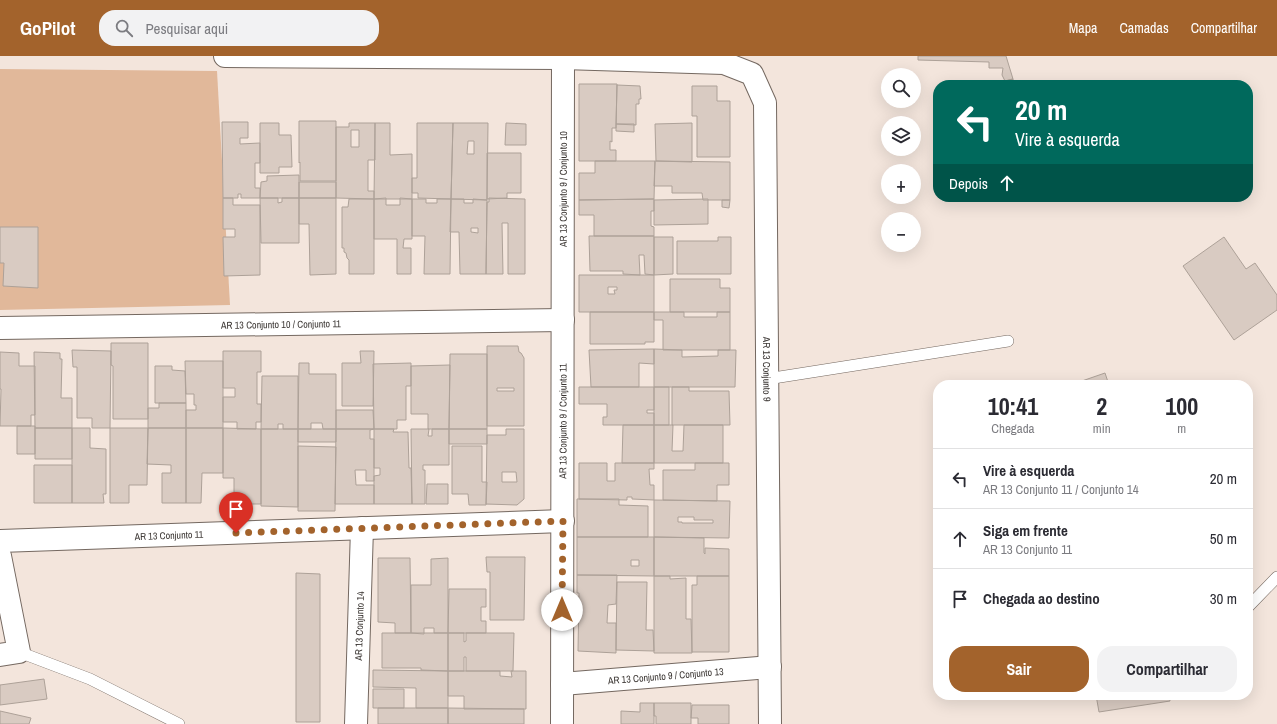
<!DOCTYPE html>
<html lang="pt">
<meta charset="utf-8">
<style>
:root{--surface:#fff;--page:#f2f2f3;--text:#2b2b33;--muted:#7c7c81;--line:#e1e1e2;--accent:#a3632c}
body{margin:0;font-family:"Archivo Narrow",sans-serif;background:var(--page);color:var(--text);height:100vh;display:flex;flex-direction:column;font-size:15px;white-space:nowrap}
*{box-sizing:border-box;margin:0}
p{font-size:13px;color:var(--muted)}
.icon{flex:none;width:22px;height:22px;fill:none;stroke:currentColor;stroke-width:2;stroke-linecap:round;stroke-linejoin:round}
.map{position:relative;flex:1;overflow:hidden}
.drawer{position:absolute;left:933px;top:324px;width:320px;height:320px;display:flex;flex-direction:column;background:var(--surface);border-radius:16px;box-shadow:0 4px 16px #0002}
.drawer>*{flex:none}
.hud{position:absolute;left:933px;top:24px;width:320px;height:122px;border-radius:16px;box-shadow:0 4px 16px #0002;background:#00695c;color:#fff;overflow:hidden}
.fabs{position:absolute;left:881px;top:12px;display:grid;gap:8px}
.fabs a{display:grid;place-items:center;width:40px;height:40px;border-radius:50%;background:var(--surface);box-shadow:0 4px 16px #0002;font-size:20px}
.pin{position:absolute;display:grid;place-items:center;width:34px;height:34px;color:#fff;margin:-41px -17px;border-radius:50% 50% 50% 0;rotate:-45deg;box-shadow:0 0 4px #0007}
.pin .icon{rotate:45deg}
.me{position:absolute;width:44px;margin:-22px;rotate:0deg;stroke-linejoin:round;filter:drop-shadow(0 0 3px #0008)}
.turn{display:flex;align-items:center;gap:14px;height:84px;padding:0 16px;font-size:18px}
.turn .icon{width:52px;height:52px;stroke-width:2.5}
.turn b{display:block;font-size:28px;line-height:34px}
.then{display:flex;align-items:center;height:38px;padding:0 16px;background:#0003;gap:8px;font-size:15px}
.eta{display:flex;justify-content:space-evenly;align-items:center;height:68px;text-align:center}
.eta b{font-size:24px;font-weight:700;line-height:28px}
.cta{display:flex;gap:8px;margin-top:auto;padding:8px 16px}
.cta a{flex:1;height:46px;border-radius:16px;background:var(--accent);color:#fff;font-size:16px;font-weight:700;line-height:46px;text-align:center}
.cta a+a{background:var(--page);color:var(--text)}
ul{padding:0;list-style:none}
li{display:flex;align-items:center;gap:12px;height:60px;padding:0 16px;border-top:1px solid var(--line)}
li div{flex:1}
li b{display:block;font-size:15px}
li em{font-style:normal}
header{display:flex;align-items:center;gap:24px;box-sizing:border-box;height:56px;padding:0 20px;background:var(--accent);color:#fff}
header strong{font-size:19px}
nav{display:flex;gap:22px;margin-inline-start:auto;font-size:14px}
.search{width:280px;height:36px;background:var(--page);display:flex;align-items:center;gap:10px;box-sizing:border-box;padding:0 14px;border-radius:16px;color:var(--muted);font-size:15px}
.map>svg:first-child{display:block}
.green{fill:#e1b89a}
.building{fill:#d9cbc2;stroke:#ada198;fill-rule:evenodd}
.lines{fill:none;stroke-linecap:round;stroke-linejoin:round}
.lane-casing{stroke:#746860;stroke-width:12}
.street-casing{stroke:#746860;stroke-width:24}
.lane{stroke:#fff;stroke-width:11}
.street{stroke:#fff;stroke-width:22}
.route{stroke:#a3632c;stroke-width:7;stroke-dasharray:0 12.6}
.labels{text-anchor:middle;stroke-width:3.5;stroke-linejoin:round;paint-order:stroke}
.street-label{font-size:10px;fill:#3a3532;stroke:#f3e5dc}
</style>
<header>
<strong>GoPilot</strong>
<div class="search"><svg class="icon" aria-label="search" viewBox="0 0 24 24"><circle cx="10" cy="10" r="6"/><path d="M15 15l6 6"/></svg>Pesquisar aqui</div>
<nav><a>Mapa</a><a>Camadas</a><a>Compartilhar</a></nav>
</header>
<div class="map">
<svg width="1277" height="668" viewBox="0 0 1277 668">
<rect width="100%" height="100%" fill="#f3e5dc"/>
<path class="green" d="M0,13L217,15L230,249L0,254Z"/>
<path class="building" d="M918,0H1006L1013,23L1005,25L1002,19L1003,12H989V6L918,4Z
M1013,23L1014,29H997V27Z
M579,28H617L616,72H612V86L610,85V94H616V105H579Z
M617,29L640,30L641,43H639V48H636V69L616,68Z
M692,30H717V45H730V101H697V60H692Z
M299,65H336V125H300V106L299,107Z
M222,66H248V82H240V88L260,87V107H255V132H260V142H241V138H238V142H223Z
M260,67H279V79H291L292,111H279V117H260Z
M349,67H375V104H368V135H374V143L336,142V71H349ZM351,74H359V91H351Z
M375,67H390V99L412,98V143H374Z
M417,67H453L451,143L418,142V137H412V122H417Z
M453,67H488L487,144L451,143ZM468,85H474V98H467Z
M506,67L526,68V89H505Z
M692,67V106L656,105L655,68Z
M616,68H634V76L616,75Z
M487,97H521V137H507V142L487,143Z
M595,105H655L654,143L579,144V117H595Z
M655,105L730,106V144H703L702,137H672V130H654Z
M299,119V142H260L261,126L267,125V120Z
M299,126H336V142H299Z
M223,142H233V149H260V219L224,220L223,181H235V173H223Z
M260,142H278V147L282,146V142H299V187H261Z
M299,142H336V218L310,219L309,168H299Z
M386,142V149H400V142L412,143V183H404L403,192H411V218H397V183H374V143Z
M489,142L525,143V218H508V167H502L503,218H486L487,146H489Z
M349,143H374V218H349V204L347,202L346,197L344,196V192H342V151H348Z
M412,143H426V147H437V143H451L450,218H424L425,180H412Z
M451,143H464V147H473V143L487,144L486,218H460L459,176H450ZM471,172H478V177L471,176Z
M654,143V155H651V170L654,171V180H594V159H579V144Z
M708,143V168L654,169V144Z
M722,144H730L729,152L722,151Z
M0,171H38V232L3,230L4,207H0Z
M589,180H654V219L645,218L644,199H639L640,219L623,218V215H590Z
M654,181H673V218L654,219Z
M718,181H731V218H677V185H718Z
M1224,181L1246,213L1255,207L1277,239V254L1234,284L1183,210Z
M579,219H654V256H579ZM608,231H617V234H614L615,238H608Z
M670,223H720V232H730V256H670Z
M590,256H654V286H645V288H590Z
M654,256H684V261H717V256H730V294H663V264H654Z
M111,287H148V363H113V310L111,309Z
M487,290H518L519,296L521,297L524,302V370H487ZM497,332H514V335H497Z
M654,293L682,294V301L718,300V294H736L735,331H654Z
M654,293V308L639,307V331H591L589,294Z
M72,294L111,295L110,372H92V362H77V311H73Z
M223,295H261V316H257V348H261V366H256V373H237V366H223V341H235V332H223Z
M360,295H374L373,350H342V307H361Z
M0,296L19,297V310H35V359H31V370H0L1,333H0Z
M34,296L60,297V303H62L61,342H72V372H35Z
M450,298H487V373H449Z
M185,305H223V372H186V354H196V349H194V338H186Z
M299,307H309V318H336V373H323L322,367H311V373H298Z
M411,307V330H406V364H397V373H374L373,308Z
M450,309L449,373H428V358H411V310Z
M155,310H172V314L185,315L186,347H155Z
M1105,317L1109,329H1080L1079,326Z
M262,320H298V373H283V368H278V373H261Z
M579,331H654V354H647V357H654V369H603V361H607V348H579Z
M654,331H669V369H654Z
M672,331H689V335H729L730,369H672Z
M159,347H186V372H148V352H159Z
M336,354H373L374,373H336Z
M623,369H654V407H622Z
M654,369H673L672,395H683L684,369H723V407H654Z
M17,370H35V398H17Z
M35,372H72V403H35Z
M72,372H90V392L106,393V438H103L104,447H72Z
M110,372H148L147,429H129V447H110Z
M148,372H186V447H162V417H171V409L147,408Z
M186,372H223V417H202L201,447H186Z
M223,372L261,373V448H234V422H223Z
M261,373H298V451L261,450Z
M298,373H336V386H298Z
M336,373H374L370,374V383H374V425H366V414H355L356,429H374V448H335Z
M374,373H394L393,376H408L409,412H411L412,448H374V420L380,419V412H374Z
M411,373H429L428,380H432V373H449V409H423V414H425V448H412Z
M449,373H487V388H449Z
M506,373H524V443L517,449L486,448L487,379H506ZM502,416H516L517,426H502Z
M298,390L336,391L335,455H298Z
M452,390H482V426H487L486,449H469L468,438H452Z
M579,407H607V425H615V407H654V413H649L650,429H654V444L632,443V441H627V444L579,443Z
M695,407H729V429H717V445L663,444V414H695Z
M34,409H72V447H34Z
M427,428H448V448H426Z
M577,443H619V449L648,450V481H577Z
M654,444L730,445L729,482L654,481ZM678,461H694V464H713V467H682V466H678Z
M577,481H654V520L577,519ZM631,504H639V510H631Z
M654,481L704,482V497L705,498V492L729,493V520H654Z
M486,501H525L524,564H490V516H487Z
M378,502H410L411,577H395V567L378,566Z
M448,502V577H434V572H424V578L411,577V529H431V503Z
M296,517L320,518V666H296Z
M577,519H617L616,548L608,549L607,567H616V597L578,595L579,537H577Z
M654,520H670V523L686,522V563H691L692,597H654Z
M697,520H729V596H692V529H697Z
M617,526H647L646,574H653L654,595L616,594Z
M449,533H486V551H481V565H486V577H448Z
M382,577H448V615L421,614V612H382Z
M448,577H464V586L466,585V577H514L513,615H466V601H464V615H448Z
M373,614L448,615V652H416V632L373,631Z
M448,615H500V620L512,621L511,615H526V653H464V640H448Z
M44,623L47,643L0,649V629Z
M373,633H404V652H373Z
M1096,639H1169L1170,645L1099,656Z
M640,647H654V668H621V655L640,656Z
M654,647H691V668H656V660H654Z
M692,649H729V668H698V662H691Z
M378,652H448V668H378Z
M448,652L524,653V668H448Z
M0,655L31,662L29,668H0Z"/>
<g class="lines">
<defs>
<path id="lane" d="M767,323L1008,285
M1248,551L1277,521
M19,596L90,623L179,668"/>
<g id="street">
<path id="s1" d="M225,0L563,2L724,7L752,18L765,47L770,668"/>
<path id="s2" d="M0,272L563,264"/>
<path id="s3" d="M0,485L563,465"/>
<path d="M0,500L19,596L0,599"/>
<path id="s4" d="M562,628L770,611"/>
<path id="s5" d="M356,668L362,472"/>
<path id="s6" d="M562,668L563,2"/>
</g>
</defs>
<use href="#lane" class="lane-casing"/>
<use href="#street" class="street-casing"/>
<use href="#lane" class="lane"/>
<use href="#street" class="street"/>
</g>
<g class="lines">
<path class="route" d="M236,477L563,465L562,554"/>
</g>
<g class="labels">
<g class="street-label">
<text dy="4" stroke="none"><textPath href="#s6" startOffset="535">AR 13 Conjunto 9 / Conjunto 10</textPath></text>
<text dy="4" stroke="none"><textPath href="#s2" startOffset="281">AR 13 Conjunto 10 / Conjunto 11</textPath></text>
<text dy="4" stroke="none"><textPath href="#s1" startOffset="827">AR 13 Conjunto 9</textPath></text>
<text dy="4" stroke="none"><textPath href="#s6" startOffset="303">AR 13 Conjunto 9 / Conjunto 11</textPath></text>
<text dy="4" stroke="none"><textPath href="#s3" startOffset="169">AR 13 Conjunto 11</textPath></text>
<text dy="4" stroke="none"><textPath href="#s5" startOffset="98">AR 13 Conjunto 14</textPath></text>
<text dy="4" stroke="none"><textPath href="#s4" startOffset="104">AR 13 Conjunto 9 / Conjunto 13</textPath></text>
</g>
</g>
</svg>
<div class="fabs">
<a><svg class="icon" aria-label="search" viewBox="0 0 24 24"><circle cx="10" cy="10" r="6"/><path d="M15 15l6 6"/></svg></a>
<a><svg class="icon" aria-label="layers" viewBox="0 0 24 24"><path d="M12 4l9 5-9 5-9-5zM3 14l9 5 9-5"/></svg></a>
<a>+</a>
<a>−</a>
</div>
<div class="pin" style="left:236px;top:477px;background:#d93025"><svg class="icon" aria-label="arrive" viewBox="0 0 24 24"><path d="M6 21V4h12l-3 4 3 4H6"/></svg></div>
<svg class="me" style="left:562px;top:554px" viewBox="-20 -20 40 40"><circle r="19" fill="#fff"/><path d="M0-13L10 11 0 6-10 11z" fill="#a3632c"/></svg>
<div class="hud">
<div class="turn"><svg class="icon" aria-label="left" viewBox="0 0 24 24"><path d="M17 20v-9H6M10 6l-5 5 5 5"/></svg><div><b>20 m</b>Vire à esquerda</div></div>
<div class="then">Depois<svg class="icon" aria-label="ahead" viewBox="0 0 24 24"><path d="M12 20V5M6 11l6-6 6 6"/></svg></div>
</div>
<section class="drawer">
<div class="eta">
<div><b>10:41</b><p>Chegada</p></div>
<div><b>2</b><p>min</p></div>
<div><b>100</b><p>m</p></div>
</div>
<ul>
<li><svg class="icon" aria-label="left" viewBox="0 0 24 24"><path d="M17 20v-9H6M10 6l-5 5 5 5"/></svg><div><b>Vire à esquerda</b><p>AR 13 Conjunto 11 / Conjunto 14</p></div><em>20 m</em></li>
<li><svg class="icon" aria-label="ahead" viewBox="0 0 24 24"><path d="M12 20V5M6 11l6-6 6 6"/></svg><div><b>Siga em frente</b><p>AR 13 Conjunto 11</p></div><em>50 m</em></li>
<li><svg class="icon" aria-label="arrive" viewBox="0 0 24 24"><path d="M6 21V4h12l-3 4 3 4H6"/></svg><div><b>Chegada ao destino</b></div><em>30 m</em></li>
</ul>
<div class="cta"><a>Sair</a><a>Compartilhar</a></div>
</section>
</div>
